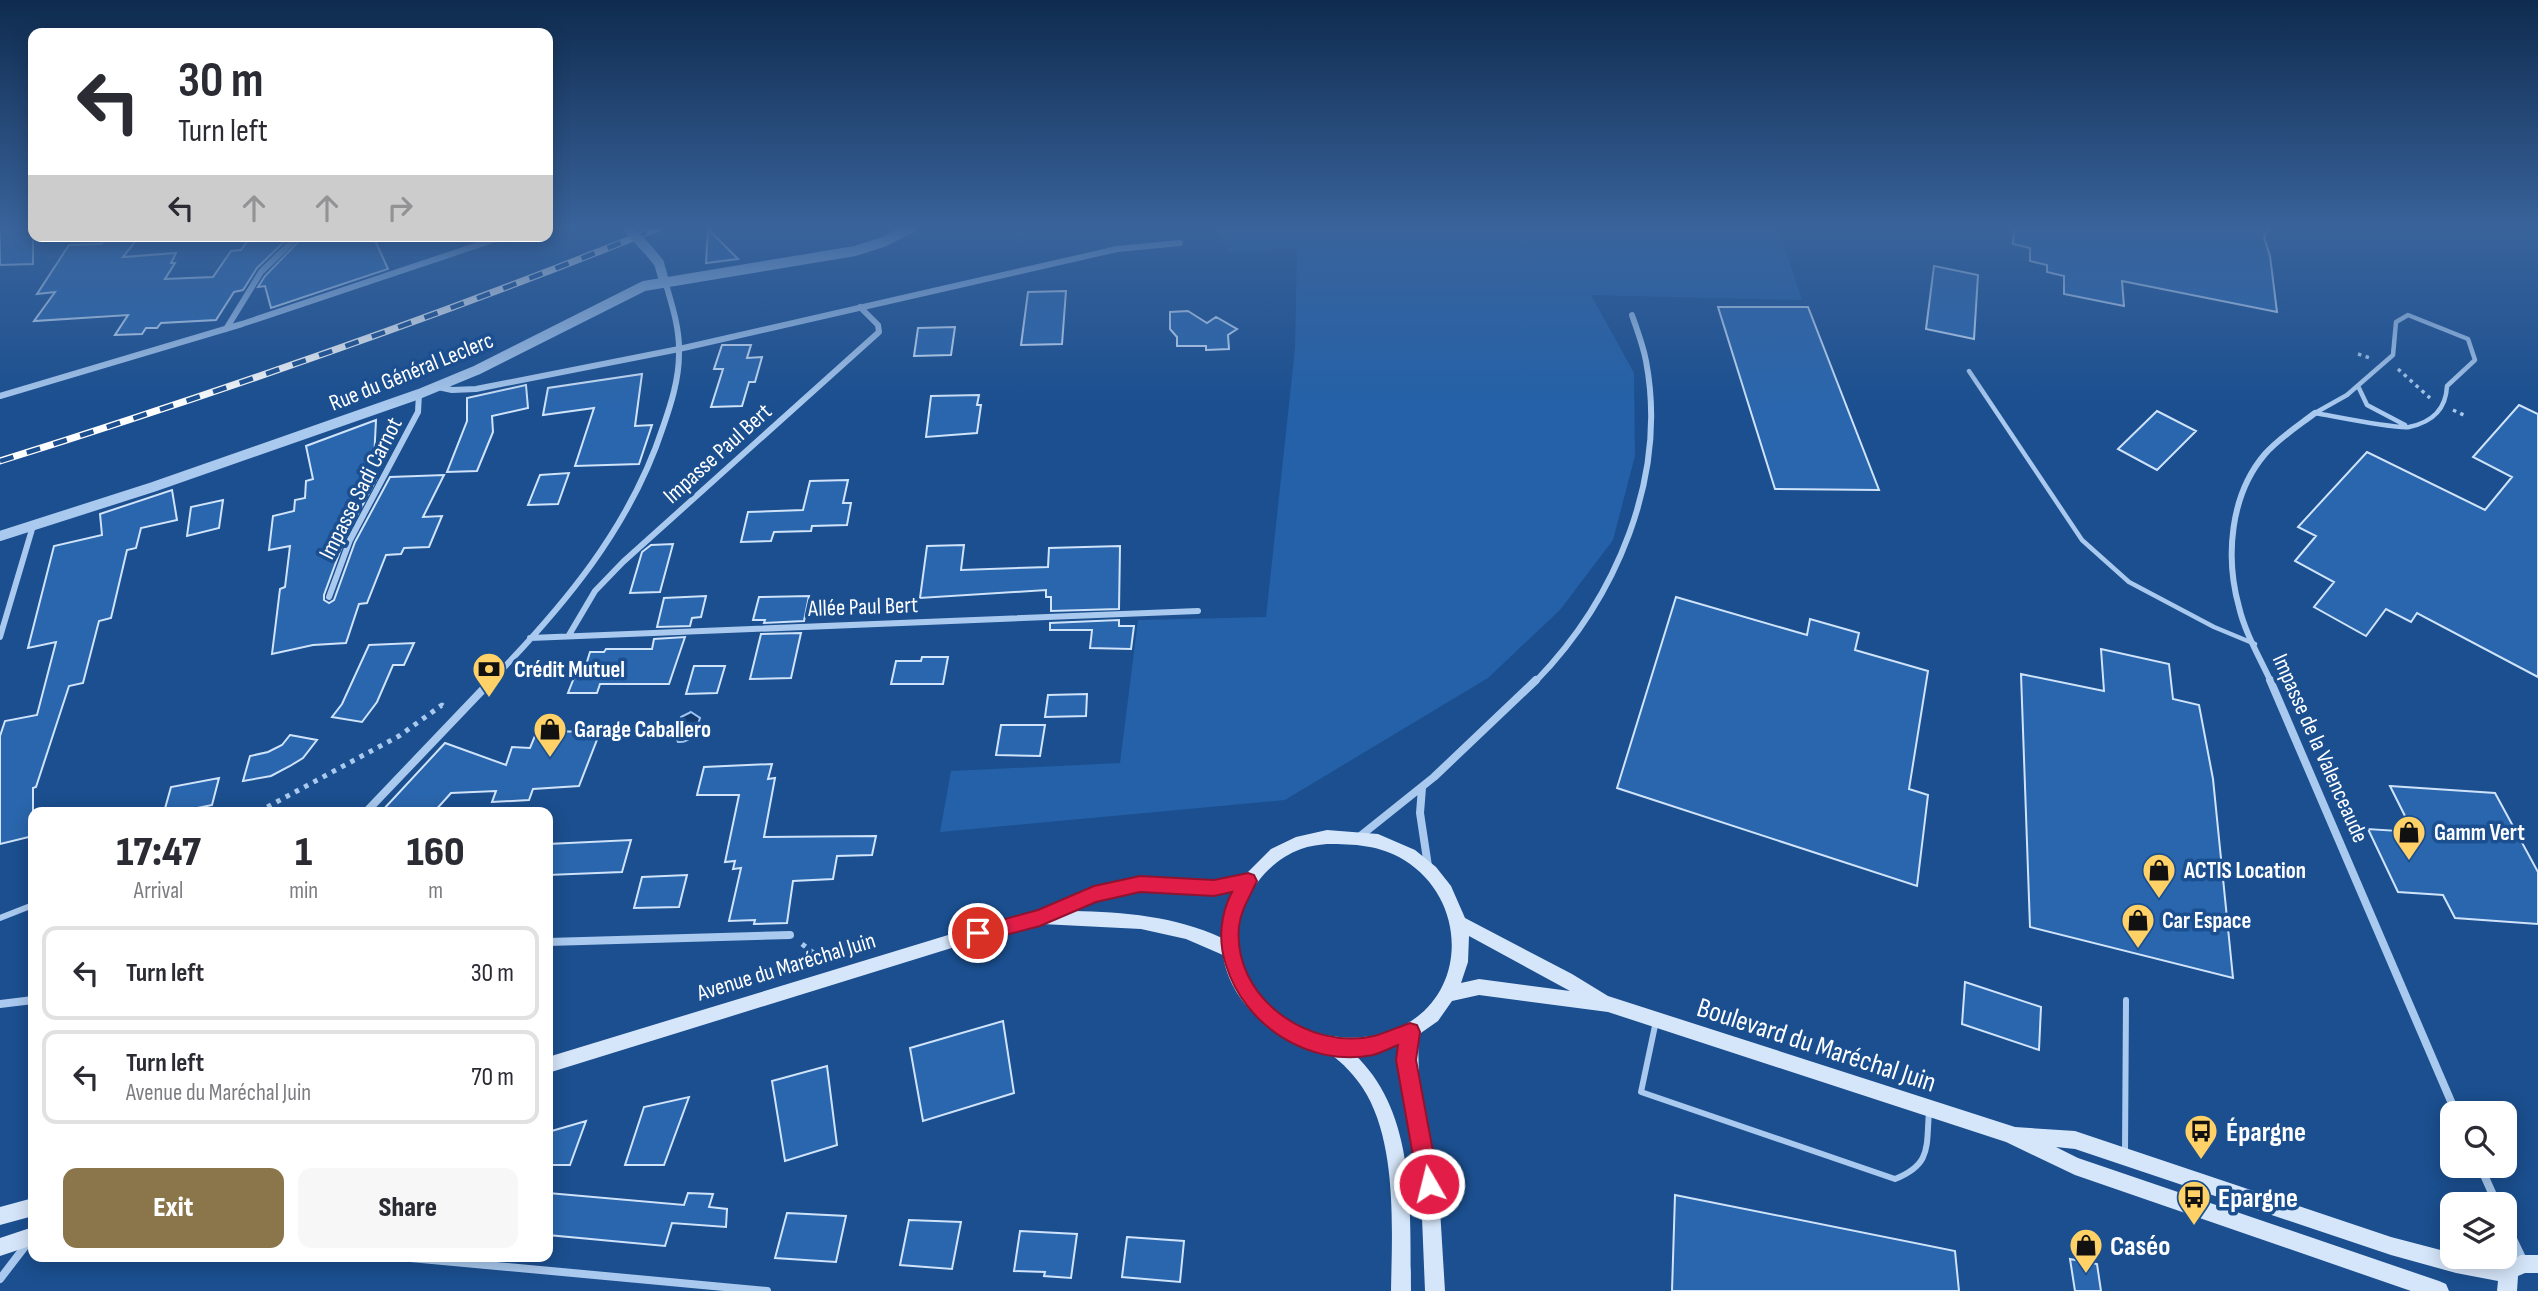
<!DOCTYPE html>
<meta charset="utf-8">
<style>
:root{--surface:#fff;--page:#f7f7f7;--text:#2b2b33;--muted:#7c7c81;--line:#e1e1e2;--accent:#8a764a}
body{margin:0;font-family:"Sofia Sans Condensed",sans-serif;background:var(--page);color:var(--text);height:100vh;display:flex;flex-direction:column;font-size:26px;white-space:nowrap}
*{box-sizing:border-box;margin:0}
p{font-size:23px;color:var(--muted)}
.icon{flex:none;width:38px;height:38px;fill:none;stroke:currentColor;stroke-width:2;stroke-linecap:round;stroke-linejoin:round}
.map{position:relative;flex:1;overflow:hidden}
.details{position:absolute;left:28px;top:807px;width:525px;height:455px;display:flex;flex-direction:column;background:var(--surface);border-radius:14px;box-shadow:0 4px 18px #0003}
.details>*{flex:none}
.guide{position:absolute;left:28px;top:28px;width:525px;height:214px;border-radius:14px;box-shadow:0 4px 18px #0003;background:#fff;color:var(--text);overflow:hidden}
.buttons{position:absolute;left:2440px;top:1101px;display:grid;gap:14px}
.buttons a{display:grid;place-items:center;width:77px;height:77px;border-radius:14px;background:var(--surface);box-shadow:0 4px 18px #0003;font-size:35px}
.pin{position:absolute;display:grid;place-items:center;width:60px;height:60px;color:#fff;margin:-30px;border:4px solid #fff;border-radius:50%;box-shadow:0 2px 7px #0007}
.me{position:absolute;width:77px;margin:-38px;rotate:352deg;stroke-linejoin:round;filter:drop-shadow(0 0 5px #0008)}
.turn{display:flex;align-items:center;gap:24px;height:147px;padding:0 35px;font-size:32px}
.turn .icon{width:91px;height:91px;stroke-width:2.5}
.turn b{display:block;font-size:49px;line-height:60px}
.lanes{display:flex;align-items:center;height:66px;padding:0 35px;background:#0003;justify-content:center;gap:35px;direction:ltr}
.lanes .off{opacity:.35}
.eta{display:flex;justify-content:space-evenly;align-items:center;height:119px;text-align:center}
.eta b{font-size:42px;font-weight:800;line-height:49px}
.cta{display:flex;gap:14px;margin-top:auto;padding:14px 35px}
.cta a{flex:1;height:80px;border-radius:14px;background:var(--accent);color:#fff;font-size:28px;font-weight:800;line-height:80px;text-align:center}
.cta a+a{background:var(--page);color:var(--text)}
ul{padding:0;list-style:none}
li{display:flex;align-items:center;gap:21px;height:94px;margin:0 14px 10px;padding:0 21px;border:4px solid var(--line);border-radius:14px}
li div{flex:1}
li b{display:block;font-size:26px}
li em{font-style:normal}
.map>svg:first-child{display:block}
.green{fill:#2461a8}
.water{fill:#123a6d;stroke:#9cc4f0;stroke-width:2}
.building{fill:#2a66ad;stroke:#cfe3fa;stroke-width:2}
.lines{fill:none;stroke-linecap:round;stroke-linejoin:round}
.path-far1{stroke:#a9c9ee;stroke-width:3.5;stroke-dasharray:3.5 4.5;stroke-linecap:butt}
.path{stroke:#a9c9ee;stroke-width:5;stroke-dasharray:4.5 6;stroke-linecap:butt}
.service-far1{stroke:#a9c9ee;stroke-width:4.5}
.service{stroke:#a9c9ee;stroke-width:6}
.minor-far1{stroke:#a9c9ee;stroke-width:6}
.minor{stroke:#a9c9ee;stroke-width:8}
.tertiary{stroke:#a9c9ee;stroke-width:10}
.secondary{fill:#d6e6fa;fill-rule:evenodd}
.rail-casing{stroke:#fff;stroke-width:7}
.rail{stroke:#1b4f8f;stroke-width:4.5;stroke-dasharray:14;stroke-linecap:butt}
.tertiary-bridge{stroke:#a9c9ee;stroke-width:10}
.route{fill:#e11d48;stroke:#92132f;stroke-width:2}
.labels{text-anchor:middle;stroke-width:7;stroke-linejoin:round;paint-order:stroke}
.street-label{font-size:23px;fill:#fff;stroke:#1b4f8f}
.poi-label{font-size:23px;font-weight:bold;fill:#fff;stroke:#1b4f8f;text-anchor:start}
.near-street-label{font-size:28px;fill:#fff;stroke:#1b4f8f}
.near-poi-label{font-size:28px;font-weight:bold;fill:#fff;stroke:#1b4f8f;text-anchor:start}
</style>
<div class="map">
<svg width="2538" height="1291" viewBox="0 0 2538 1291">
<rect width="100%" height="100%" fill="#1b4f8f"/>
<path class="green" d="M1217,226H1777L1802,300L1591,295L1634,373L1635,456L1613,540L1560,610L1488,678L1285,800L940,832L951,771L1120,763L1138,620L1266,617L1295,349L1297,248L1228,253Z"/>
<path class="water" d="M691,712L700,718C696,730 693,743 678,742L675,736L681,717Z"/>
<path class="building" d="M2014,226H2270L2264,237L2270,256L2277,312L2122,281L2124,306L2064,294V276L2047,272V265L2030,261V248L2013,244Z
M33,227V264L0,265V228Z
M708,229L738,259L706,263Z
M251,236H290L257,268L243,290L234,292L216,320L161,323L157,328H146L142,334L115,335L128,315L34,321L55,292L37,294L69,245L101,244L105,239L138,238L123,257L176,253L171,263H175L165,279L213,277L231,251L241,250Z
M304,236H373L388,269L271,308L265,286L258,287L265,276Z
M1934,266L1978,275L1974,339L1926,329Z
M1066,291L1062,344L1021,345L1028,292Z
M1718,307H1808L1879,490L1775,489Z
M1188,311L1207,323L1216,317L1237,329L1228,335L1229,349L1206,350V346H1177V337L1170,329V312Z
M955,327L951,355L914,356L918,328Z
M722,345H751L747,358L762,357L755,382H749L742,406L711,407L723,369H714Z
M642,374L635,426L652,425L639,464L575,466L594,408L543,415L548,388Z
M526,385L528,408L492,416L493,432L477,471L447,472L467,421V398Z
M979,395L977,405H981L977,433L926,437L931,396Z
M2519,405L2538,414V677L2417,613L2411,622L2386,609L2366,636L2314,607L2334,582L2295,561L2316,536L2298,527L2367,452L2485,510L2512,477L2473,457Z
M2157,411L2196,431L2157,470L2118,449Z
M376,420L373,480H376L345,538L324,595V600L329,603L334,600L355,542L390,477L444,475L423,517L442,516L429,547L404,548L401,554L386,555L367,603L359,604L346,643L313,645L272,654L280,589L285,587L290,546L269,550L273,516L294,511L295,500L305,498L306,481L313,479L306,446Z
M569,473L558,504L528,505L540,475Z
M848,480L843,503H851L847,525L812,526L811,531L774,532L771,541L741,542L748,512L803,510L810,481Z
M172,490L177,520L141,528L136,548L127,550L111,618L99,621L83,683L69,686L36,787L33,788V836L0,844V736L5,721L37,715L56,642L28,648L54,546L102,535L100,514Z
M223,500L219,528L187,536L191,507Z
M673,544L660,592L630,593L642,552L651,545Z
M964,545L961,570L1048,567L1049,548L1120,546L1119,609L1051,611V597H1046V590L920,598L927,546Z
M706,596L701,617L692,618L690,626L657,627L664,598Z
M809,596L804,621L764,623L765,620H753L759,597Z
M1676,597L1807,635L1810,619L1859,633L1855,650L1928,671L1909,789L1928,795L1917,886L1617,788Z
M1119,620V626H1134L1131,649L1090,648L1092,630H1050V623Z
M801,633L791,678L750,679L761,634Z
M685,637L669,684H600L597,693H568L579,665H586L590,652H604L606,649H652L654,639Z
M414,643L404,665H393L377,702L362,722L332,717L342,704L369,645Z
M2101,649L2169,664L2173,699L2199,705L2213,779L2233,978L2030,927L2021,674L2104,691Z
M922,657H948L943,684H891L896,661H921Z
M694,666H725L717,693L686,694Z
M1087,694L1086,716L1045,717L1048,695Z
M1001,725H1045L1040,756L996,755Z
M537,731L600,732L579,786L533,789L529,800L492,802L496,791L451,793L434,812H381L445,743L506,765L512,747L530,748Z
M290,735L317,740L303,758L290,766L271,776L243,781L250,756L268,752L282,745Z
M772,764L768,779L775,778L764,837L876,836L872,855L837,856L833,879L793,881L787,923L754,924L755,920L729,921L741,868L733,869L735,861L725,862L739,795H697L704,767Z
M219,778L212,805L198,808L196,812H164L171,787Z
M2390,786L2495,793L2538,872V924L2455,918L2443,895L2398,892L2368,829L2413,832Z
M631,840L622,872L548,875V844Z
M687,875L679,907L634,908L642,877Z
M1965,982L2041,1007L2039,1050L1962,1024Z
M1003,1021L1014,1093L923,1121L910,1048Z
M827,1066L837,1145L785,1161L772,1081Z
M689,1097L664,1165H625L644,1107Z
M586,1121L570,1165H548V1132Z
M548,1193L684,1205L688,1193L713,1194L709,1207L727,1209L726,1227L672,1223L665,1246L548,1235Z
M1675,1195L1955,1251L1959,1291H1672Z
M787,1213L846,1216L836,1262L775,1258Z
M909,1220L961,1222L952,1269L900,1265Z
M1020,1231L1077,1234L1071,1278L1044,1276L1045,1272L1014,1271Z
M1127,1237L1184,1241L1180,1282L1122,1277Z
M2070,1259L2097,1264L2101,1291H2075Z"/>
<g class="lines">
<path class="path-far1" d="M2358,354L2370,358
M2398,369L2430,398
M2453,410L2466,416"/>
<path class="path" d="M258,812L399,736L442,705L445,707
M802,944L820,958L857,947"/>
<path class="service-far1" d="M2408,315L2468,339L2475,360L2447,386C2446,409 2433,422 2409,427C2395,429 2333,416 2315,413L2347,395L2393,355L2396,322Z
M1969,371L2082,540L2129,582L2214,627L2255,644
M2358,386L2367,405L2405,425"/>
<path class="service" d="M0,918L33,905
M1656,1021L1641,1092L1895,1179C1932,1164 1926,1147 1929,1112
M2125,1154L2126,1000"/>
<path class="minor-far1" d="M226,329L261,272L298,236
M438,387L452,390L476,389L679,349L1117,249L1180,243
M0,396L242,324L505,236
M329,597L350,540L418,412L419,394
M569,635L595,591L623,562L879,332L878,325L860,307
M0,637L33,526
M530,638L1198,611
M490,682C563,607 630,528 663,427C671,404 679,379 679,354C680,329 672,305 665,281
M1535,682C1616,599 1668,477 1646,361C1643,345 1637,330 1632,315
M2271,682C2260,658 2245,633 2239,607C2225,557 2230,495 2265,454C2279,438 2298,426 2315,413"/>
<path class="minor" d="M2270,680L2456,1113
M1422,788L1420,813L1428,866
M366,812L492,680
M1359,837L1434,777L1536,680
M548,942L790,935
M0,1004L33,1000
M2480,1166L2497,1204
M2504,1220L2524,1262
M389,1256L767,1291
M0,1279L33,1236"/>
<path class="tertiary" d="M650,252L659,263L664,281
M0,536L153,487L419,394L477,370L644,286L855,251L883,242L915,226"/>
<path class="secondary" d="M1327,830L1378,834L1415,850L1436,867L1451,886L1465,918L1572,974L1608,996L2015,1127L2075,1131L2391,1237L2452,1253V1256H2467L2505,1263L2521,1255H2538V1273H2525L2518,1276L2517,1291H2497L2498,1281L2456,1273L2391,1255L2075,1149L2056,1147L2078,1158L2439,1281L2446,1284L2449,1291H2411L2075,1175L2006,1142L1608,1012L1479,995L1452,1001L1438,1021L1418,1035L1419,1082L1439,1193L1445,1291H1425L1421,1193L1402,1082L1401,1043L1368,1053L1354,1054C1417,1112 1410,1212 1411,1291H1391C1392,1231 1397,1149 1367,1095C1359,1080 1342,1061 1327,1052C1319,1048 1309,1048 1301,1044C1263,1029 1229,997 1223,955L1186,939L1141,929L1042,924L958,946L548,1073V1057L958,932L1038,911L1094,887L1140,877L1214,881L1245,875L1271,849L1296,837ZM1327,844C1354,844 1380,845 1404,860C1472,902 1468,1006 1388,1032C1332,1050 1262,1024 1242,966C1226,921 1256,865 1301,849C1309,846 1318,845 1327,844ZM1140,891L1214,895L1235,891L1223,922L1222,938C1175,916 1124,912 1073,911L1096,901ZM1469,936L1570,991L1479,979L1461,983L1468,962Z
M33,1198V1216L0,1225V1207Z
M33,1227V1245L0,1256V1238Z"/>
<defs>
<path id="rail" d="M0,461C224,391 445,314 663,226"/>
</defs>
<use href="#rail" class="rail-casing"/>
<use href="#rail" class="rail"/>
<path class="tertiary-bridge" d="M626,226L650,252"/>
</g>
<linearGradient id="sky" x2="0" y2="1"><stop stop-color="#0f2b4f"/><stop offset="0.56" stop-color="#39639b"/><stop offset="1" stop-color="#39639b" stop-opacity="0"/></linearGradient>
<rect width="2538" height="407" fill="url(#sky)"/>
<path class="route" d="M1248,873L1254,875L1257,881C1250,896 1241,910 1239,926C1232,997 1308,1051 1374,1036C1386,1033 1398,1027 1410,1023L1417,1025L1420,1032L1416,1060L1439,1184L1436,1191L1429,1194L1421,1191L1418,1184L1396,1060L1398,1045C1390,1048 1381,1053 1373,1055C1309,1068 1244,1025 1226,965C1218,941 1220,915 1232,892L1214,896L1140,892L1096,902L1040,926L978,942L972,939L969,933L972,928L1038,910L1094,886L1140,876L1214,880Z"/>
<defs>
<symbol id="bank-pin" viewBox="-11 -11 22 30"><path d="M0 17L-7.5 6A9.5 9.5 0 1 1 7.5 6Z" fill="#ffd166" stroke="#1b4f8f"/><path d="M-6-4H6V4H-6ZM0-2.3a2.3 2.3 0 1 0 0 4.6a2.3 2.3 0 1 0 0-4.6Z" fill="#111"/></symbol>
<symbol id="shop-pin" viewBox="-11 -11 22 30"><path d="M0 17L-7.5 6A9.5 9.5 0 1 1 7.5 6Z" fill="#ffd166" stroke="#1b4f8f"/><path d="M-5-2.5h2.3a2.7 3.5 0 0 1 5.4 0H5L5.5 6h-11ZM-1.5-2.5h3a1.5 2.3 0 0 0-3 0Z" fill="#111"/></symbol>
<symbol id="bus-pin" viewBox="-11 -11 22 30"><path d="M0 17L-7.5 6A9.5 9.5 0 1 1 7.5 6Z" fill="#ffd166" stroke="#1b4f8f"/><path d="M-5-6H5V4H4V6H2V4H-2V6H-4V4H-5ZM-3.5-4V0h7V-4ZM-3.5 1.2v1.5H-2V1.2ZM2 1.2v1.5H3.5V1.2Z" fill="#111"/></symbol>
</defs>
<g fill-rule="evenodd">
<use href="#bank-pin" x="470" y="650" width="38" height="52"/>
<use href="#shop-pin" x="531" y="710" width="38" height="52"/>
<use href="#shop-pin" x="2390" y="813" width="38" height="52"/>
<use href="#shop-pin" x="2140" y="851" width="38" height="52"/>
<use href="#shop-pin" x="2119" y="901" width="38" height="52"/>
<use href="#bus-pin" x="2182" y="1112" width="38" height="52"/>
<use href="#bus-pin" x="2175" y="1178" width="38" height="52"/>
<use href="#shop-pin" x="2067" y="1226" width="38" height="52"/>
</g>
<g class="labels">
<g class="street-label">
<text transform="translate(411 371) rotate(-22)" y="8">Rue du Général Leclerc</text>
<text transform="translate(717 453) rotate(-42)" y="8">Impasse Paul Bert</text>
<text transform="translate(360 488) rotate(-63)" y="8">Impasse Sadi Carnot</text>
<text transform="translate(863 606) rotate(-2)" y="8">Allée Paul Bert</text>
<text transform="translate(2321 748) rotate(66)" y="8">Impasse de la Valenceaude</text>
<text transform="translate(786 966) rotate(-17)" y="8">Avenue du Maréchal Juin</text>
</g>
<g class="poi-label">
<text x="514" y="677">Crédit Mutuel</text>
<text x="574" y="737">Garage Caballero</text>
<text x="2434" y="840">Gamm Vert</text>
<text x="2184" y="878">ACTIS Location</text>
<text x="2162" y="928">Car Espace</text>
</g>
<g class="near-street-label">
<text transform="translate(1817 1044) rotate(18)" y="10">Boulevard du Maréchal Juin</text>
</g>
<g class="near-poi-label">
<text x="2226" y="1141">Épargne</text>
<text x="2218" y="1207">Epargne</text>
<text x="2110" y="1255">Caséo</text>
</g>
</g>
</svg>
<div class="buttons">
<a><svg class="icon" aria-label="search" viewBox="0 0 24 24"><circle cx="10" cy="10" r="6"/><path d="M15 15l6 6"/></svg></a>
<a><svg class="icon" aria-label="layers" viewBox="0 0 24 24"><path d="M12 4l9 5-9 5-9-5zM3 14l9 5 9-5"/></svg></a>
</div>
<div class="pin" style="left:978px;top:933px;background:#d93025"><svg class="icon" aria-label="arrive" viewBox="0 0 24 24"><path d="M6 21V4h12l-3 4 3 4H6"/></svg></div>
<svg class="me" style="left:1429px;top:1184px" viewBox="-20 -20 40 40"><circle r="17" fill="#e11d48" stroke="#fff" stroke-width="3"/><path d="M0-11L8 9 0 5-8 9z" fill="#fff"/></svg>
<div class="guide">
<div class="turn"><svg class="icon" aria-label="left" viewBox="0 0 24 24"><path d="M17 20v-9H6M10 6l-5 5 5 5"/></svg><div><b>30 m</b>Turn left</div></div>
<div class="lanes"><svg class="icon" aria-label="left" viewBox="0 0 24 24"><path d="M17 20v-9H6M10 6l-5 5 5 5"/></svg><svg class="icon off" aria-label="ahead" viewBox="0 0 24 24"><path d="M12 20V5M6 11l6-6 6 6"/></svg><svg class="icon off" aria-label="ahead" viewBox="0 0 24 24"><path d="M12 20V5M6 11l6-6 6 6"/></svg><svg class="icon off" aria-label="right" viewBox="0 0 24 24"><path d="M7 20v-9h11M14 6l5 5-5 5"/></svg></div>
</div>
<section class="details">
<div class="eta">
<div><b>17:47</b><p>Arrival</p></div>
<div><b>1</b><p>min</p></div>
<div><b>160</b><p>m</p></div>
</div>
<ul>
<li><svg class="icon" aria-label="left" viewBox="0 0 24 24"><path d="M17 20v-9H6M10 6l-5 5 5 5"/></svg><div><b>Turn left</b></div><em>30 m</em></li>
<li><svg class="icon" aria-label="left" viewBox="0 0 24 24"><path d="M17 20v-9H6M10 6l-5 5 5 5"/></svg><div><b>Turn left</b><p>Avenue du Maréchal Juin</p></div><em>70 m</em></li>
</ul>
<div class="cta"><a>Exit</a><a>Share</a></div>
</section>
</div>
